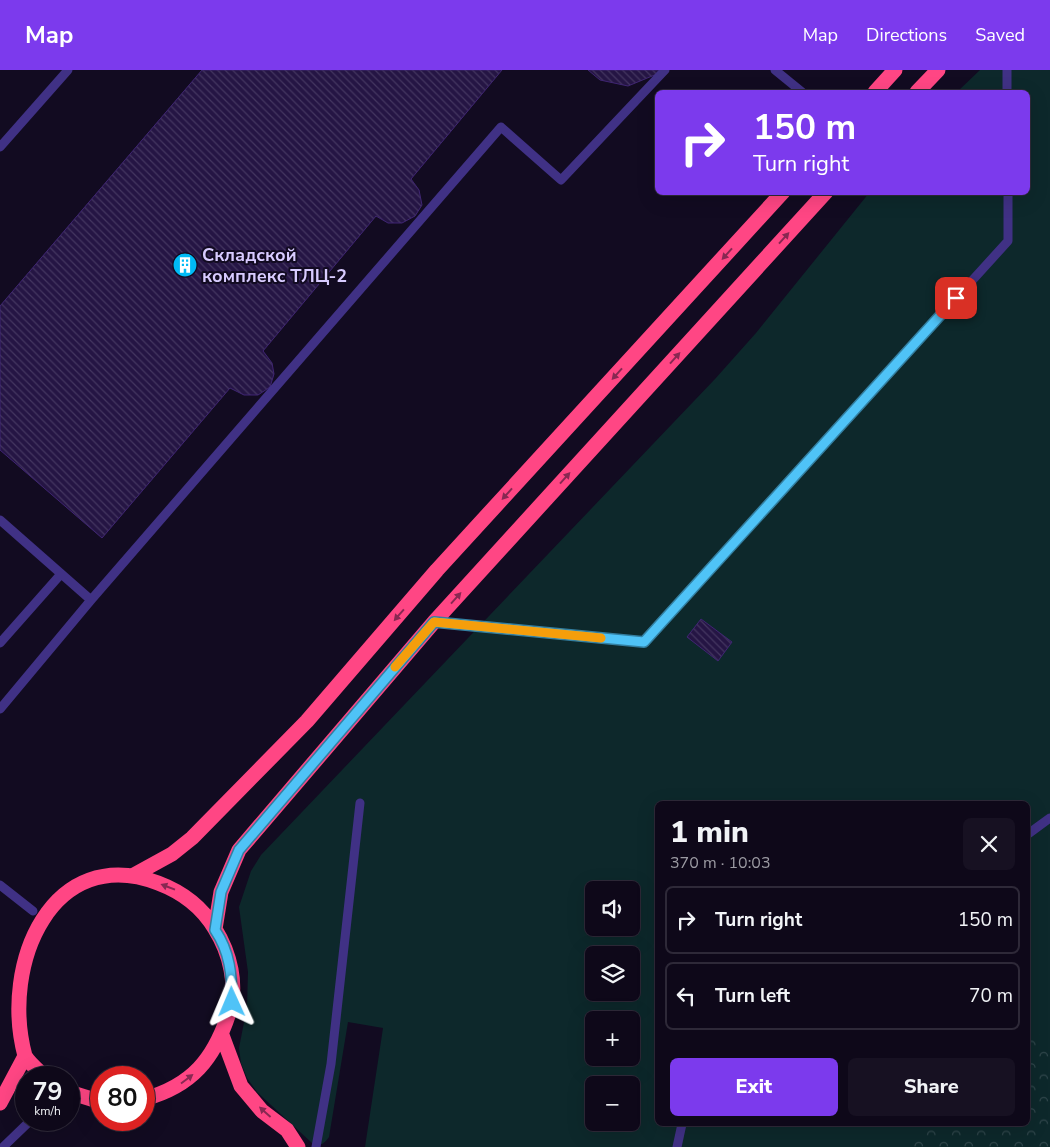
<!DOCTYPE html>
<meta charset="utf-8">
<style>
:root{--surface:#0e0819;--page:#171122;--text:#f1f3f6;--muted:#9b9aa2;--line:#2e2938;--accent:#7c3aed}
body{margin:0;font-family:"Nunito Sans",sans-serif;background:var(--page);color:var(--text);height:100vh;display:flex;flex-direction:column;font-size:19px;white-space:nowrap}
*{box-sizing:border-box;margin:0}
p{font-size:16px;color:var(--muted)}
.icon{flex:none;width:28px;height:28px;fill:none;stroke:currentColor;stroke-width:2;stroke-linecap:round;stroke-linejoin:round}
.map{position:relative;flex:1;overflow:hidden}
.panel{position:absolute;left:655px;top:731px;width:375px;height:325px;display:flex;flex-direction:column;background:var(--surface);border-radius:8px;box-shadow:0 5px 20px #0002,0 0 0 1px var(--line)}
.panel>*{flex:none}
.banner{position:absolute;left:655px;top:20px;width:375px;height:105px;border-radius:8px;box-shadow:0 5px 20px #0002,0 0 0 1px var(--line);background:#7c3aed;color:#fff;overflow:hidden}
.controls{position:absolute;left:585px;top:811px;display:grid;gap:10px}
.controls a{display:grid;place-items:center;width:55px;height:55px;border-radius:8px;background:var(--surface);box-shadow:0 5px 20px #0002,0 0 0 1px var(--line);font-size:25px}
.speed{position:absolute;left:15px;top:996px;display:flex;gap:10px;font-size:25px;font-weight:700;text-align:center}
.speed>*{display:grid;place-content:center;width:65px;height:65px;border-radius:50%;background:var(--surface);box-shadow:0 5px 20px #0002,0 0 0 1px var(--line);line-height:1}
.speed small{font-size:12px;font-weight:400}
.speed .limit{border:8px solid #d22;background:#fff;color:#111}
.pin{position:absolute;display:grid;place-items:center;width:42px;height:42px;color:#fff;margin:-21px;border-radius:10px;box-shadow:0 2px 8px #0006}
.me{position:absolute;width:55px;margin:-28px;rotate:359deg;stroke-linejoin:round;filter:drop-shadow(0 0 4px #0008)}
.turn{display:flex;align-items:center;gap:18px;height:105px;padding:0 15px;font-size:22px}
.turn .icon{width:65px;height:65px;stroke-width:2.5}
.turn b{display:block;font-size:35px;line-height:42px}
.round{display:grid;place-items:center;flex:none;width:52px;height:52px;border-radius:8px;background:var(--page)}
.overview{display:flex;align-items:center;justify-content:space-between;height:85px;padding:0 15px}
h1{font-size:30px;font-weight:800;line-height:38px}
.primary-button{display:flex;gap:10px;margin-top:auto;padding:10px 15px}
.primary-button a{flex:1;height:58px;border-radius:8px;background:var(--accent);color:#fff;font-size:20px;font-weight:800;line-height:58px;text-align:center}
.primary-button a+a{background:var(--page);color:var(--text)}
ul{padding:0;list-style:none}
li{display:flex;align-items:center;gap:15px;height:68px;margin:0 10px 8px;padding:0 5px;border:2px solid var(--line);border-radius:8px}
li div{flex:1}
li b{display:block;font-size:19px}
li em{font-style:normal}
header{display:flex;align-items:center;gap:30px;box-sizing:border-box;height:70px;padding:0 25px;background:var(--accent);color:#fff}
header strong{font-size:24px}
nav{display:flex;gap:28px;margin-inline-start:auto;font-size:18px}
.map>svg:first-child{display:block}
.grass{fill:#0d282b;fill-rule:evenodd}
.forest{fill:url(#forest-crowns)}
.building{fill:url(#building-back-hatch);stroke:#3f2572}
.lines{fill:none;stroke-linecap:round;stroke-linejoin:round}
.lane{stroke:#403185;stroke-width:9}
.highway{stroke:#ff4684;stroke-width:15}
.oneway{fill:#882852}
.route-casing{stroke:#337fa1;stroke-width:12}
.route{stroke:#4fc3f7;stroke-width:9}
.slow{stroke:#f59e0b;stroke-width:9}
.labels{text-anchor:middle;stroke-width:4;stroke-linejoin:round;paint-order:stroke}
.poi-label{font-size:18px;font-weight:bold;fill:#d8cbff;stroke:#120b21;text-anchor:start}
</style>
<header>
<strong>Map</strong>
<nav><a>Map</a><a>Directions</a><a>Saved</a></nav>
</header>
<div class="map">
<svg width="1050" height="1077" viewBox="0 0 1050 1077">
<defs>
<pattern id="forest-crowns" width="20" height="18" patternUnits="userSpaceOnUse" patternTransform="scale(1.25)"><rect width="20" height="18" fill="#0d282b"/><path d="M2 6a3 3 0 1 1 6 0M12 15a3 3 0 1 1 6 0" fill="none" stroke="#30464b"/></pattern>
<pattern id="building-back-hatch" width="6" height="6" patternUnits="userSpaceOnUse" patternTransform="scale(1.25)"><rect width="6" height="6" fill="#251544"/><path d="M-1 5l2 2M0 0l6 6M5-1l2 2" fill="none" stroke="#443660"/></pattern>
</defs>
<rect width="100%" height="100%" fill="#120b21"/>
<path class="grass" d="M980,0H1050V1077H365L383,958L348,952L329,1067C324,1074 321,1076 313,1074L257,1022L247,1008L241,993L239,978L247,937L248,902L239,837L251,801L261,785L715,309L756,263L869,123L1028,122V22H957ZM658,734H1028V1054H658ZM594,820H631V858H594ZM594,885H631V922H594ZM594,950H631V988H594ZM594,1015H631V1052H594Z"/>
<path class="forest" d="M1038,964L1050,969V1077H907L934,1054H1028V973Z"/>
<path class="building" d="M202,0H502L411,109L419,120L422,135L415,146L402,153H388L376,146L263,281L272,293L274,304L270,317L258,325H244L230,318L102,468L0,380V236Z
M588,0H660L657,4L628,16L600,10Z
M701,549L732,572L718,591L687,567Z"/>
<g class="lines">
<path class="lane" d="M775,0L802,22
M1007,0V22
M0,77L68,0
M0,450L91,530
M434,552L644,572L1008,171V122
M0,573L61,504
M0,639L91,530L501,57L561,110L665,0
M1028,764L1050,748
M0,815L33,841
M3,1077L31,1050
M316,1077L331,994L360,733
M677,1077L682,1054"/>
<path class="highway" d="M875,22L895,0
M917,22L938,0
M132,806L172,784L192,768L307,651L437,500L783,122
M215,859L221,822L239,780L434,552L826,122
M222,965L241,1016L262,1041L287,1060L298,1077
M46,1008C39,1001 30,994 25,986C0,893 53,773 158,813C182,822 202,837 215,859C230,883 238,915 229,943C214,989 192,1016 144,1029
M69,1022L101,1032
M0,1033L25,986"/>
</g>
<defs><path id="oneway-solid" d="M-6-.8H1V-3.2L6.5 0L1 3.2V.8H-6Z" transform="scale(1.25)"/></defs>
<g class="oneway">
<use href="#oneway-solid" transform="translate(784 168) rotate(-48)"/>
<use href="#oneway-solid" transform="translate(727 184) rotate(132)"/>
<use href="#oneway-solid" transform="translate(675 288) rotate(-48)"/>
<use href="#oneway-solid" transform="translate(617 304) rotate(132)"/>
<use href="#oneway-solid" transform="translate(565 408) rotate(-48)"/>
<use href="#oneway-solid" transform="translate(507 424) rotate(132)"/>
<use href="#oneway-solid" transform="translate(456 528) rotate(-48)"/>
<use href="#oneway-solid" transform="translate(399 545) rotate(131)"/>
<use href="#oneway-solid" transform="translate(168 817) rotate(-159)"/>
<use href="#oneway-solid" transform="translate(187 1009) rotate(-37)"/>
<use href="#oneway-solid" transform="translate(265 1042) rotate(-138)"/>
</g>
<g class="lines">
<defs>
<path id="route" d="M232,932C232,905 230,882 215,860L221,822L239,780L434,552L644,572L956,228"/>
</defs>
<use href="#route" class="route-casing"/>
<use href="#route" class="route"/>
<path class="slow" d="M395,597L434,552L601,568"/>
</g>
<defs>
<symbol id="building-disc" viewBox="-11 -11 22 22"><circle r="9.5" fill="#00baf6" stroke="#120b21"/><path d="M-4-6H4V6H1V3H-1V6H-4ZM-2.5-4.3h1.7v1.8h-1.7ZM.8-4.3h1.7v1.8H.8ZM-2.5-1h1.7V.8h-1.7ZM.8-1h1.7V.8H.8Z" fill="#fff"/></symbol>
</defs>
<g fill-rule="evenodd">
<use href="#building-disc" x="171" y="181" width="28" height="28"/>
</g>
<g class="labels">
<g class="poi-label">
<text x="202" y="191">Складской<tspan x="202" dy="21">комплекс ТЛЦ-2</tspan></text>
</g>
</g>
</svg>
<div class="controls">
<a><svg class="icon" aria-label="sound" viewBox="0 0 24 24"><path d="M4 9h4l5-4v14l-5-4H4zM17 9q2 3 0 6"/></svg></a>
<a><svg class="icon" aria-label="layers" viewBox="0 0 24 24"><path d="M12 4l9 5-9 5-9-5zM3 14l9 5 9-5"/></svg></a>
<a>+</a>
<a>−</a>
</div>
<div class="speed"><div>79<small>km/h</small></div><div class="limit">80</div></div>
<div class="pin" style="left:956px;top:228px;background:#d93025"><svg class="icon" aria-label="arrive" viewBox="0 0 24 24"><path d="M6 21V4h12l-3 4 3 4H6"/></svg></div>
<svg class="me" style="left:232px;top:932px" viewBox="-20 -20 40 40"><path d="M0-17L14 15 0 8-14 15z" fill="#4fc3f7" stroke="#fff" stroke-width="4"/></svg>
<div class="banner">
<div class="turn"><svg class="icon" aria-label="right" viewBox="0 0 24 24"><path d="M7 20v-9h11M14 6l5 5-5 5"/></svg><div><b>150 m</b>Turn right</div></div>
</div>
<section class="panel">
<div class="overview"><div><h1>1 min</h1><p>370 m · 10:03</p></div><a class="round"><svg class="icon" aria-label="close" viewBox="0 0 24 24"><path d="M6 6l12 12M18 6L6 18"/></svg></a></div>
<ul>
<li><svg class="icon" aria-label="right" viewBox="0 0 24 24"><path d="M7 20v-9h11M14 6l5 5-5 5"/></svg><div><b>Turn right</b></div><em>150 m</em></li>
<li><svg class="icon" aria-label="left" viewBox="0 0 24 24"><path d="M17 20v-9H6M10 6l-5 5 5 5"/></svg><div><b>Turn left</b></div><em>70 m</em></li>
</ul>
<div class="primary-button"><a>Exit</a><a>Share</a></div>
</section>
</div>
